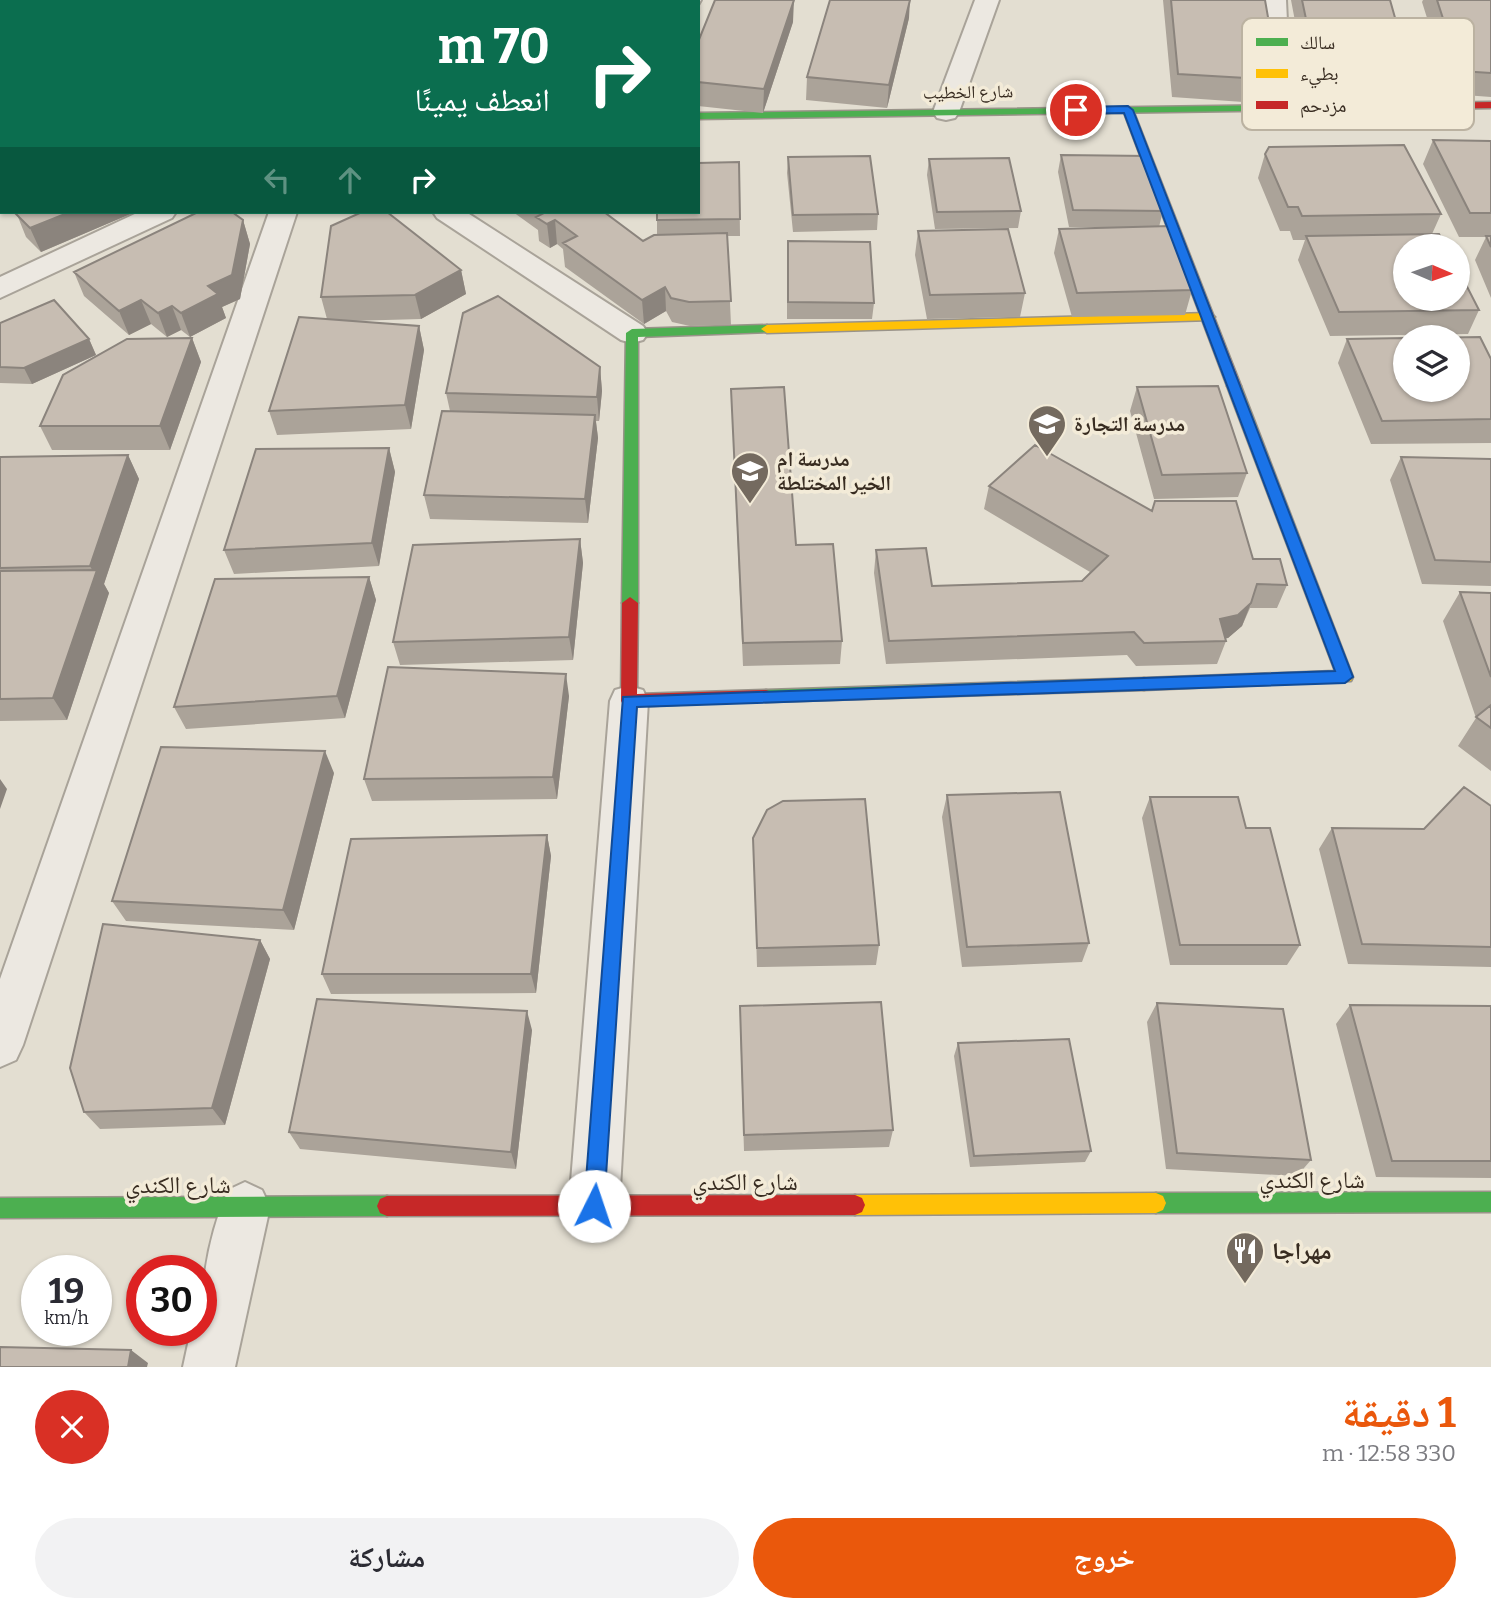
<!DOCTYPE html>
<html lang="ar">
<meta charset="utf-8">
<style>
:root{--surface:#fff;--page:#f2f2f3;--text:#2b2b33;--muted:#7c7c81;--accent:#ea580c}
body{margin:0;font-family:Bitter,"Noto Naskh Arabic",serif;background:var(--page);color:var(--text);direction:rtl;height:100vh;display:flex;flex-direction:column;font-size:26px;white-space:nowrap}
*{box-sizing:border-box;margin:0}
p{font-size:23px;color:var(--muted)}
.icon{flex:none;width:38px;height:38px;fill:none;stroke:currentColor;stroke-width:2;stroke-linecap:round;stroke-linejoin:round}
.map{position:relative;height:1367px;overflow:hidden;direction:ltr}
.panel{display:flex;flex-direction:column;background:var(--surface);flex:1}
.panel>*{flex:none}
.banner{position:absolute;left:0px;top:0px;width:700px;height:214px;box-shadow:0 2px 5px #0004;direction:rtl;background:#0b6e4f;color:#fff;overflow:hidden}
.needle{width:46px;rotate:92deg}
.fabs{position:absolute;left:1393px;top:234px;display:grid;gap:14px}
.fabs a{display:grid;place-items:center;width:77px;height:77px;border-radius:50%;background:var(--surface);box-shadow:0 2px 5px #0004;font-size:35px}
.speed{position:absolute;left:21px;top:1255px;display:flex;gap:14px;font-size:35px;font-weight:700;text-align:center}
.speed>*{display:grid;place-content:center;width:91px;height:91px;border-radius:50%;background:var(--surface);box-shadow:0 2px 5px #0004;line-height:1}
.speed small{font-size:18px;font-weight:400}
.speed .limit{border:10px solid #d22;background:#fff;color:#111}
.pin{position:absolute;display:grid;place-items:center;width:60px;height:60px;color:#fff;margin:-30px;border:4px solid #fff;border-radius:50%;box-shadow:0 2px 7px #0007}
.me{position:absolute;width:77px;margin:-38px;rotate:4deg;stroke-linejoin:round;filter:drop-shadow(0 0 5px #0008)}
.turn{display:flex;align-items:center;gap:24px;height:147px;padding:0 35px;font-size:32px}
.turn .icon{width:91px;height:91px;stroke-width:2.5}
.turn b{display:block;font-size:49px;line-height:60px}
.lanes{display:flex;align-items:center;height:66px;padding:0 35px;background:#0003;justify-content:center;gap:35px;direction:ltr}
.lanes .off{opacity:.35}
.round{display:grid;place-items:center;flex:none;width:74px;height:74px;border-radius:37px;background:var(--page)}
.summary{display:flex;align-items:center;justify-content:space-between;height:119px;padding:0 35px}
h1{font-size:42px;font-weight:700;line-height:52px;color:var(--accent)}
.cta{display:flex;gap:14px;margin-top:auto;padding:14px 35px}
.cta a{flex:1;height:80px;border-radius:42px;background:var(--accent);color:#fff;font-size:28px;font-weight:700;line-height:80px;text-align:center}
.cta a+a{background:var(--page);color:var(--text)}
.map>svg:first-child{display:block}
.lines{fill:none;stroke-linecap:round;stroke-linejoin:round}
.street-casing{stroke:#a9a399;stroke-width:4}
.fast-casing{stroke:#999389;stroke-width:3}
.slow-casing{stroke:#999389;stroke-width:3}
.jam-casing{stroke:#999389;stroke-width:3}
.street{fill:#ece8e1;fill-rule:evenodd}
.fast{fill:#4caf50;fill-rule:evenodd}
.slow{fill:#ffc107;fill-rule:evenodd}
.jam{fill:#c62828;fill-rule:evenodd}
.wall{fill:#aba399}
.shaded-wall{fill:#8b847d}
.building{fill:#c7bdb2;stroke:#8b847d;stroke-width:2}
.route{fill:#1a73e8;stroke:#114b97;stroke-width:2}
.labels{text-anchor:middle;stroke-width:7;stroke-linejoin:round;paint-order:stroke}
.far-street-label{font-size:18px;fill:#382c21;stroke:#f3ebd8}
.poi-label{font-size:21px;font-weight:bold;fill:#382c21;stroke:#f3ebd8;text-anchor:start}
.near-street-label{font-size:24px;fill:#382c21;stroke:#f3ebd8}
.near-poi-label{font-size:24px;font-weight:bold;fill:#382c21;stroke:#f3ebd8;text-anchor:start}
.key{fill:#f3ebd8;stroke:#bbb2a1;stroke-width:2}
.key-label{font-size:19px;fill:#382c21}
</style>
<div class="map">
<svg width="1491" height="1367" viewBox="0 0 1491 1367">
<rect width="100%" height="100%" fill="#e3ded1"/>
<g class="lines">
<defs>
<path id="street" d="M112,0H136L111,2Z
M341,0H365L340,2Z
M634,0H658L633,2Z
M677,0H701L698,5V2Z
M975,0H999L959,112L955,118L946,120L937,118L933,112Z
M1262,0H1286L1291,108L1287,114L1278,116L1269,114L1265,108Z
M139,212H176L172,218L0,298V277Z
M269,212H297L23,1045L16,1060L0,1067V979Z
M433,212H466L643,326L648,333L643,340L632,343L621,340L437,218Z
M629,686L643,690L648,701L619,1206L611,1223L594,1231L577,1223L569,1206L610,701L615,690Z
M245,1182L262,1190L270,1207L235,1367H183L191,1330H201C201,1282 209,1234 228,1190Z"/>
<path id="fast" d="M1298,105L1303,108L1302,110L698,119V113Z
M767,325L773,329L772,332L638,337V603L630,609L625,607L622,603L626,333L632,329Z
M1144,678L1150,680L1152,684L1150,688L1144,690L766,702L760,700L758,696L760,692L766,690Z
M1491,1192V1212L1156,1213L1149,1210L1146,1203L1149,1196L1156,1193Z
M387,1196L394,1199L397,1206L394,1213L387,1216L0,1218V1198Z"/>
<path id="slow" d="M1209,313L1215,317L1213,320L767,333L761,329L767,325Z
M1234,382L1241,386L1353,677L1351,681L1144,690L1138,688L1136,684L1138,680L1144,678L1335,671L1227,386Z
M1156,1193L1163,1196L1166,1203L1163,1210L1156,1213L855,1215L848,1212L845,1205L848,1198L855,1195Z"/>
<path id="jam" d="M1491,102V108L1298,111L1293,108L1298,105Z
M1124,108L1133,110L1241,386L1239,389L1234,390L1227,386L1123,110Z
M0,119H2V125H0Z
M630,597L638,603L637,694L766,690L772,692L774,696L772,700L629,707L623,705L621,701L622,603Z
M855,1195L862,1198L865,1205L862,1212L855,1215L387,1216L380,1213L377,1206L380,1199L387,1196Z"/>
</defs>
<use href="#street" class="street-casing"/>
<use href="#fast" class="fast-casing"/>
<use href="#slow" class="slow-casing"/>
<use href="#jam" class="jam-casing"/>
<use href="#street" class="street"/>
<use href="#fast" class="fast"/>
<use href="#slow" class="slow"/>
<use href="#jam" class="jam"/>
</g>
<path class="wall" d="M0,0H77L76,2H2V119H0Z
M150,0H229L228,2H151Z
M246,0H328L327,2H246Z
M1163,0H1265L1279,80L1272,104L1172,97Z
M1291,0H1390L1412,78L1403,101L1309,95Z
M1423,0H1491V97L1451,94L1422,2Z
M909,18L887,108L806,100L807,77Z
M793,22L763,113L698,106V42Z
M1433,140L1491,141V298L1475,260L1486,237H1459L1423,164Z
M1265,154L1441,214L1432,234L1479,310L1468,334L1330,336L1298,260L1305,240H1293L1290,231H1280L1258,178Z
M1061,155L1163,211L1159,227L1192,290L1185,315L1072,317L1054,253L1059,229L1127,227H1069L1058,172Z
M788,157L878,214L877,230L793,232L787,173Z
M929,159L1021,211L1018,228L935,229L927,175Z
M739,162L740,236H727L731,325L690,326L672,322L666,311L644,324L565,267L563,249L557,244L550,248L539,241L538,230L513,212H604L643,241L657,235V220Z
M16,212H135L41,252L26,237Z
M243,220L250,244L240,299L222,307L226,318L190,337L181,330L167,337L151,324L129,335L84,296L74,272Z
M918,231L1025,293L1020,317L927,319L915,255Z
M787,258L874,303L872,319H787Z
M461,270L466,294L421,319L350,321L419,326L424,350L411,429L277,435L269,411L327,319L321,297Z
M0,323L89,339L96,355L32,384L0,383Z
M192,338L201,362L170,450H52L40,426Z
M1347,339L1491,359V443L1371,444L1338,363Z
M600,367L602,391L599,421H596L598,438L588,523L430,519L424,495L450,411L446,393Z
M1137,387L1247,473L1238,497L1154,499L1130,411Z
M731,389L796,545L842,641L840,664L743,666Z
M389,448L395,472L379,566L234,574L224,550Z
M128,455L139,479L104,584L109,593L67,720L0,721V457Z
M1401,457L1491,459V586L1422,584L1390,480Z
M989,486L1152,511L1253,559L1287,585L1277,608H1250L1242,626L1228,638H1225L1226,641L1217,664L1136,666L1127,655L886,664L874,573L876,550L932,586L1082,581L1090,572L984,509Z
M580,539L583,563L573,660L400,665L393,642Z
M369,577L376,600L345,718L186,729L174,707Z
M1460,592L1491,593V771L1458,746L1476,718L1443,621Z
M569,696L557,799L372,801L364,779Z
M334,773L294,930L126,921L112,901Z
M947,795L1089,943L1082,962L962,967L942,817Z
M1150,797L1246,828L1300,945L1287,965H1170L1142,818Z
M1491,806V967L1348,964L1319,849L1332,828L1424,829Z
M547,835L551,856L536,993L331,994L322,974Z
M753,838L879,945L876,965L757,967Z
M260,940L270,959L225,1125L100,1129L84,1112Z
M1157,1003L1311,1160L1297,1176L1166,1169L1147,1022Z
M1350,1005L1491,1006V1178L1376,1177L1336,1024Z
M740,1025L893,1130L889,1147L744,1151Z
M532,1030L516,1169L300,1149L289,1132Z
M958,1043L1091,1151L1085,1162L970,1167L954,1056Z"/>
<path class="shaded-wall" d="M462,0H471V2H461Z
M608,0H618V2H607Z
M794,0L793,22L763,113L764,89Z
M910,0L909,18L887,108L889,85Z
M70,212H135L41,252L30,228Z
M243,220L250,244L240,299L222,307L226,318L190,337L181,313L208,286Z
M555,220L557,244L550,248L547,224Z
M461,270L466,294L421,319L415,295Z
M665,287L666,311L644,324L642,300Z
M141,300L151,324L129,335L119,311Z
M172,306L181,330L167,337L158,313Z
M419,326L424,350L411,429L405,405Z
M192,338L201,362L170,450L160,426Z
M89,339L96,355L32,384L24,368Z
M600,367L602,391L599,421L597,397Z
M595,415L598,438L588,523L585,499Z
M389,448L395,472L379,566L372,543Z
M128,455L139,479L104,584L109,593L67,720L53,698L95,575L90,566Z
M580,539L583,563L573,660L569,637Z
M369,577L376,600L345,718L337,696Z
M1251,603L1242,626L1228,638L1211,642L1220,619Z
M566,674L569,696L557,799L553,777Z
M325,751L334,773L294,930L283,910Z
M0,779L7,789L0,809Z
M547,835L551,856L536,993L531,974Z
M260,940L270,959L225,1125L212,1108Z
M527,1011L532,1030L516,1169L511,1152Z
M131,1350L148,1363L147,1367H128Z"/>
<path class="building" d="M397,0H462L461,2H396Z
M485,0H608L607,2H484Z
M715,0H794L764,89L698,82V42Z
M830,0H910L889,85L807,77Z
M1171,0H1265L1279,80L1178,74Z
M1302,0H1390L1412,78L1317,71Z
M1437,0H1491V73L1460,71Z
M0,10H2V47H0Z
M0,61H2V100L0,103Z
M1433,140L1491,141V213H1470Z
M1404,145L1441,214L1302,216L1298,207H1288L1265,154L1269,147Z
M1061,155L1148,156L1163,211L1073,210Z
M870,156L878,214L793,215L788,157Z
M1009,158L1021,211L937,212L929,159Z
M739,162L740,219L657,220V212H698V163Z
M16,212H70L30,228L15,213Z
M198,212H232L243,220L232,275L208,286L218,294L181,313L172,306L158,313L141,300L119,311L74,272Z
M362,212H387L461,270L415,295L321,297L331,226Z
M543,212H604L643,241L654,235L727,233L731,301L689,302L671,298L665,287L642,300L563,243L577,236L555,220L547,224L536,217L544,213Z
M1170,226L1192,290L1077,293L1059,229Z
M1008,229L1025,293L930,295L918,231Z
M1439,234L1446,247H1405V299H1458V269L1479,310L1339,312L1306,236Z
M1486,236H1491V247Z
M788,241L870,242L874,303L788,302Z
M498,296L600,367L597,397L446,393L463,313Z
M54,300L89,339L24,368L0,367V323Z
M299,317L419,326L405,405L269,411Z
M1480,337L1491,359V419L1382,421L1347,339L1405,338V390H1458V338H1420Z
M192,338L160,426H40L63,375L127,339Z
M1218,386L1247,473L1162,475L1137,387Z
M784,387L796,545L833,544L842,641L743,643L731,389Z
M442,411L595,415L585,499L424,495Z
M1035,445L1152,511L1155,501H1236L1253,559H1280L1287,585L1257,584L1251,603L1238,615L1220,619L1226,641L1144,643L1134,632L889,641L876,550L926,548L932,586L1082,581L1108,556L989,486Z
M389,448L372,543L224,550L256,449Z
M128,455L90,566L0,568V457Z
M1401,457L1491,459V562L1435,560Z
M580,539L569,637L393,642L413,545Z
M97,570L53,698L0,699V571Z
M369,577L337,696L174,707L215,579Z
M1460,592L1491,593V677Z
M388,667L566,674L553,777L364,779Z
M1491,705V728L1476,717Z
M161,747L325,751L283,910L112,901Z
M1464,787L1491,806V947L1362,944L1332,828L1424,829Z
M1060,792L1089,943L967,947L947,795Z
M1150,797H1238L1246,828H1270L1300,945H1180Z
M865,799L879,945L757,948L753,838L767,810L783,801Z
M547,835L531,974H322L351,839Z
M103,924L260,940L212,1108L84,1112L70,1068Z
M317,999L527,1011L511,1152L289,1132Z
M881,1002L893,1130L744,1135L740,1006Z
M1157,1003L1283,1009L1311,1160L1177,1153Z
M1350,1005L1491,1006V1161H1392Z
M1069,1039L1091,1151L974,1156L958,1043Z
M0,1347L131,1350L128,1367H0Z"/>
<path class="route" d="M1128,106L1133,110L1353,677L1345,683L637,707L604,1206L601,1213L594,1216L587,1213L584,1206L623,697L1335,671L1124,113L1076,114L1071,110L1076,107Z"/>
<defs>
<symbol id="school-pin" viewBox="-11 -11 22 30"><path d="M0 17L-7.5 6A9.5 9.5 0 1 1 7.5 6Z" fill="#746a5f" stroke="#f3ebd8"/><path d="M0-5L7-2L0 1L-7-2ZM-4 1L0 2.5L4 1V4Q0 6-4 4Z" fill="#fff"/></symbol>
<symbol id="restaurant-pin" viewBox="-11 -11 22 30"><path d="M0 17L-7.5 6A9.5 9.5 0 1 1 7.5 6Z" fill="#746a5f" stroke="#f3ebd8"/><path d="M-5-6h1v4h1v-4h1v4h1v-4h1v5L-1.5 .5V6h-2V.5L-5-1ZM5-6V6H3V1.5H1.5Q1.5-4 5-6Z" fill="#fff"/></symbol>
</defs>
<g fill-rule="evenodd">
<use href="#school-pin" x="1025" y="402" width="44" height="60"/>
<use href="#school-pin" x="728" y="449" width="44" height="60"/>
<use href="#restaurant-pin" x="1223" y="1229" width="44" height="60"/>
</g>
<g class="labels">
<g class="far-street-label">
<text transform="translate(968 92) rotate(-1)" y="6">شارع الخطيب</text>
</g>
<g class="poi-label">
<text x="1074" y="431">مدرسة التجارة</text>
<text x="777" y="466">مدرسة ام<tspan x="777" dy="24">الخير المختلطة</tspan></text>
</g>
<g class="near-street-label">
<text x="1312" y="1188">شارع الكندي</text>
<text x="745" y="1190">شارع الكندي</text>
<text x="178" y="1193">شارع الكندي</text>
</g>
<g class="near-poi-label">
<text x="1272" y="1259">مهراجا</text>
</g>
</g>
<rect x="1242" y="18" width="232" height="112" rx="10" class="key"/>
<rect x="1256" y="38" width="32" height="8" fill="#4caf50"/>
<rect x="1256" y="69" width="32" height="9" fill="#ffc107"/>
<rect x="1256" y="101" width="32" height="8" fill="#c62828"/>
<g class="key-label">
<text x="1300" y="49">سالك</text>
<text x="1300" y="80">بطيء</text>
<text x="1300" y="112">مزدحم</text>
</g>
</svg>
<div class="fabs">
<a><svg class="needle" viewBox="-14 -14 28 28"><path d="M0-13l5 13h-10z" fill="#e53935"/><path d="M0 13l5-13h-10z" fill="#7c7c81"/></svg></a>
<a><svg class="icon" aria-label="layers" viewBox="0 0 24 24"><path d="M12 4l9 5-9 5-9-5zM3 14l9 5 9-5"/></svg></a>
</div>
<div class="speed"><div>19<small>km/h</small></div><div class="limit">30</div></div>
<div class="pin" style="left:1076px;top:110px;background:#d93025"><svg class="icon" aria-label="arrive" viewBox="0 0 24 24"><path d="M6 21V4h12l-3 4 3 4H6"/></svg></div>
<svg class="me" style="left:594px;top:1206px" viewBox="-20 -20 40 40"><circle r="19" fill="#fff"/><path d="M0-13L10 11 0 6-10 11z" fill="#1a73e8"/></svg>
<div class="banner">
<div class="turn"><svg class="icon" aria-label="right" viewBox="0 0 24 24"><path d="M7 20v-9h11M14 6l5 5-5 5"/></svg><div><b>70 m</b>انعطف يمينًا</div></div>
<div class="lanes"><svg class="icon off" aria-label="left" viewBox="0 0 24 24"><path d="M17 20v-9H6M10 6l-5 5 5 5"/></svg><svg class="icon off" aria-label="ahead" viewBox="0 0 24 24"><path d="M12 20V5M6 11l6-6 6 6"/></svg><svg class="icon" aria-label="right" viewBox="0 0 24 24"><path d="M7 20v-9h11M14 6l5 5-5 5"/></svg></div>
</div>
</div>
<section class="panel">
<div class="summary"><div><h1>1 دقيقة</h1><p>330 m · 12:58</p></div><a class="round" style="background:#d93025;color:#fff"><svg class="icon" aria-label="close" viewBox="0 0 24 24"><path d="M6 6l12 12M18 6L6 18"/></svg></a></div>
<div class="cta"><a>خروج</a><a>مشاركة</a></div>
</section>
